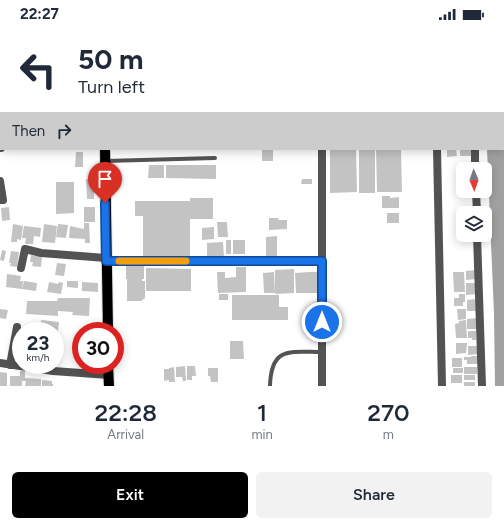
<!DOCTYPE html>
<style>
:root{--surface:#fff;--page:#f2f2f3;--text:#1f2937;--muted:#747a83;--accent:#000}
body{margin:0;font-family:Figtree,sans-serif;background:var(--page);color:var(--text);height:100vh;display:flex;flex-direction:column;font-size:15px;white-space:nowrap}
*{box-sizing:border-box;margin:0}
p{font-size:13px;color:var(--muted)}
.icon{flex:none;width:22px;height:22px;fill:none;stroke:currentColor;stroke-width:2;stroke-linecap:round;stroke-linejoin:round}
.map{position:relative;height:358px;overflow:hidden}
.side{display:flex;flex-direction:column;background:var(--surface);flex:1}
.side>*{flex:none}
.banner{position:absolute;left:0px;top:0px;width:504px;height:122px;box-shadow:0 2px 10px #0003;background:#fff;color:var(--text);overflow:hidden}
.needle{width:26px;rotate:178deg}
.tools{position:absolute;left:456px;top:134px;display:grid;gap:8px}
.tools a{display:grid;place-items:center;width:36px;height:36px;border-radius:6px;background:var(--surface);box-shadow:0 2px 10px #0003;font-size:20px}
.speed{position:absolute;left:12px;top:294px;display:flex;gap:8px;font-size:20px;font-weight:700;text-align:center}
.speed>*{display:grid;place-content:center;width:52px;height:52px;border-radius:50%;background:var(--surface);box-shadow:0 2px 10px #0003;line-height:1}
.speed small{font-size:10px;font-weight:400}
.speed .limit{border:6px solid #d22;background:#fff;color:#111}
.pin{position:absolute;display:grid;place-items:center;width:34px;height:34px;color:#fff;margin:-41px -17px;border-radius:50% 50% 50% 0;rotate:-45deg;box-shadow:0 0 4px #0007}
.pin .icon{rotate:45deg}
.me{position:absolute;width:44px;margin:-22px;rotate:0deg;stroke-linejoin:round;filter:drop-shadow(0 0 3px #0008)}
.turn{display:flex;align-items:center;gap:14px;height:84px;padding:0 12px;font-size:18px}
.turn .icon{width:52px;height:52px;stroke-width:2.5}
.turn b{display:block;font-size:28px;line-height:34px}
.then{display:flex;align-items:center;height:38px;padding:0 12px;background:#0003;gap:8px;font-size:15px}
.eta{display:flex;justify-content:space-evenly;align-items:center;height:68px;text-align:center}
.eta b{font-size:24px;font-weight:600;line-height:28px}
.button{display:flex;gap:8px;margin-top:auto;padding:8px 12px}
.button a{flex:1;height:46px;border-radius:6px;background:var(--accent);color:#fff;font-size:16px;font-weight:600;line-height:46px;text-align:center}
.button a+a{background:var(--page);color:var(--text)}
.status{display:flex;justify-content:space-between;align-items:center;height:28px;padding:0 20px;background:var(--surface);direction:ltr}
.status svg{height:11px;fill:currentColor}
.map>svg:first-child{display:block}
.water{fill:#a1a1a1}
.building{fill:#c3c3c3}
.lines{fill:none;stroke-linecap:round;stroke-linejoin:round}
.primary-casing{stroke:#dbdbdb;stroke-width:12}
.service{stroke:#535353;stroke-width:4}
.minor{stroke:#535353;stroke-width:8}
.primary{stroke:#000;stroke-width:10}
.route-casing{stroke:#114b97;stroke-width:10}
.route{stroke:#1a73e8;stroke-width:7}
.slow{stroke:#f59e0b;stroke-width:7}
</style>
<div class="status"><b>22:27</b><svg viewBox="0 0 49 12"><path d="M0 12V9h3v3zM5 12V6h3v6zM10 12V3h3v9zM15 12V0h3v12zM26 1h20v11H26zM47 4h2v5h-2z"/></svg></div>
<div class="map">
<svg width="504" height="358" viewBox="0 0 504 358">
<rect width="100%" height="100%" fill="#fff"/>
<path class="water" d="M503,30L504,57V358H495L494,286L487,121H503Z"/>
<path class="building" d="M262,121H273V133H262Z
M330,121H356L357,164L330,165Z
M359,121H375V165H359Z
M376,121H401L402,164H377Z
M447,121H456L457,128L447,129Z
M460,121H472V128H460Z
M76,124H83V139H75Z
M149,137H164V150H148Z
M166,137H216V151L166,150Z
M86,151H91V153H94V171H87Z
M302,151H312V156H301Z
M56,154H74V185L56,186Z
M382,168H390V170L399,169V180H382Z
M190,170H213V191H190V229H143V188H135V173H190Z
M9,179L10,192L2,193L1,180Z
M84,179H95V194H84Z
M387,185H399V195H387Z
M269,190H278L279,192H287V201L269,202Z
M217,194H227L228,209H218Z
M84,195H89L90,215H85V211L69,210L70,198L84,201Z
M13,196L23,198L21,212L17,211V214H11Z
M44,196L57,198L55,215L42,214Z
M58,196L68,197L66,210L56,209Z
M24,198L41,200L40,209L34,208L33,216H25L26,210H22Z
M214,199V211L202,212V200Z
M277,208V229H266V209Z
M226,212H231V226H226Z
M233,212H245V226H233Z
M223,214L224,229H207V215Z
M2,222L6,223L4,233L0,232Z
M11,223L19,224L17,239L10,238L11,235H9Z
M31,227L42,229L41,239L32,238L33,234H30Z
M57,235L66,236L64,248L55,247Z
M126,238H144V251H137H142V253H145V270L141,273H127V251H126Z
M236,239H246V264L218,265L217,244H225V250L236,249Z
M146,240L191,241V263H146Z
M294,241V265L275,266V242Z
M477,242V251L466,252V243Z
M274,244L275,265H264L263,245Z
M309,244H319L320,265H296L295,245Z
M453,244H464L465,264H454Z
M7,246L21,248L20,253H23L22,261L6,259Z
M24,253L37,255L36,263L22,261Z
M67,253H78V260L67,259Z
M49,254L58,256L59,254L63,255L61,266L47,264Z
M82,254L98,255V264L82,263Z
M466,255H476L477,266L466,267Z
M219,266H228V272H219Z
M459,266H465V274H463V278H454V270H459Z
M232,267H279V279H288V292H232Z
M58,270H90L89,288L72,287L73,284L58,283V288L26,286L27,273H57Z
M475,271V272H478V283H467V272Z
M329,280H337V293H329Z
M0,281L8,282L6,291L0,290Z
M457,281H466V291L458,292Z
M478,290V301H467V291Z
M41,292L59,294L56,321H55V303H40Z
M466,292L467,310H456L455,296L459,295V293Z
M468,303H476V312H472V310H468Z
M230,313H243L244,331H230Z
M456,315H467L466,325L456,326Z
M19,318H21V333L16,332Z
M468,318H478L479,326L468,327Z
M471,328H479V336H467V332H464V329H471Z
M452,330H462V339H452Z
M185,338L186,353H183L182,349H176V339Z
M187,338H195L196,348H192V352H187Z
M174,339L175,354H169V352L164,353V341H169V340Z
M464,339H477V346H464Z
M208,340H218V354H211L210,348H208Z
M453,340H463V345H453Z
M20,343H25V350L41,351V358H25L26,353H22V358H10V348H20Z
M0,344L7,345V358H0Z
M451,347H462V355H451Z
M464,347H475V352H464Z
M42,352L52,353V356H53V358H42Z
M464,354H475V358H464Z"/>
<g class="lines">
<defs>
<path id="primary" d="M103,0V1
M105,121L108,303
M108,337L109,358"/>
</defs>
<use href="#primary" class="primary-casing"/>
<path class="service" d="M317,0L319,1
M234,1L250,0
M442,1L470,0
M105,133L215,130
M270,358C271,318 290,324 322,324"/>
<path class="minor" d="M18,0V1
M471,0V1
M0,120H1
M322,121V358
M437,121L442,358
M475,121V141
M0,153L3,172H0
M476,163L477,185
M477,207L482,358
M106,233H322
M21,240L25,221L41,225L106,230
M0,335L53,343L109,347
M10,337L17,299"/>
<use href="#primary" class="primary"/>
</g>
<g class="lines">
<defs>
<path id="route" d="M105,175L106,233H322V294"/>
</defs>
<use href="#route" class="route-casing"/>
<use href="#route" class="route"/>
<path class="slow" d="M119,233H186"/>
</g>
</svg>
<div class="tools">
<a><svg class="needle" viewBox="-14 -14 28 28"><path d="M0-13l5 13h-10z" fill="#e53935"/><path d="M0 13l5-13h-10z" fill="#747a83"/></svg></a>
<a><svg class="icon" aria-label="layers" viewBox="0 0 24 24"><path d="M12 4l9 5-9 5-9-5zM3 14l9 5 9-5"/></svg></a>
</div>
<div class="speed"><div>23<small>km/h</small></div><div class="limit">30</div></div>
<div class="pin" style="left:105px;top:175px;background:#d93025"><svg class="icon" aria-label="arrive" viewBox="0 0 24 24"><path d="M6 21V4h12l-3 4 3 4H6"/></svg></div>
<svg class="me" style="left:322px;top:294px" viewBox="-20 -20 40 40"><circle r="17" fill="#1a73e8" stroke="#fff" stroke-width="3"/><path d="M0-11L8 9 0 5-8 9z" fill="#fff"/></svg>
<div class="banner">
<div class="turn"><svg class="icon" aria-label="left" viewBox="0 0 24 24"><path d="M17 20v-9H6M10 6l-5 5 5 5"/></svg><div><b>50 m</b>Turn left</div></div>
<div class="then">Then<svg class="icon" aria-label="right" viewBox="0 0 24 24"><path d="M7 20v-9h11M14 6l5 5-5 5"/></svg></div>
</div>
</div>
<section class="side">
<div class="eta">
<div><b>22:28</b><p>Arrival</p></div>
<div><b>1</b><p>min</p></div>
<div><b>270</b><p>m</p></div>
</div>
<div class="button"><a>Exit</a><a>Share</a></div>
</section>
